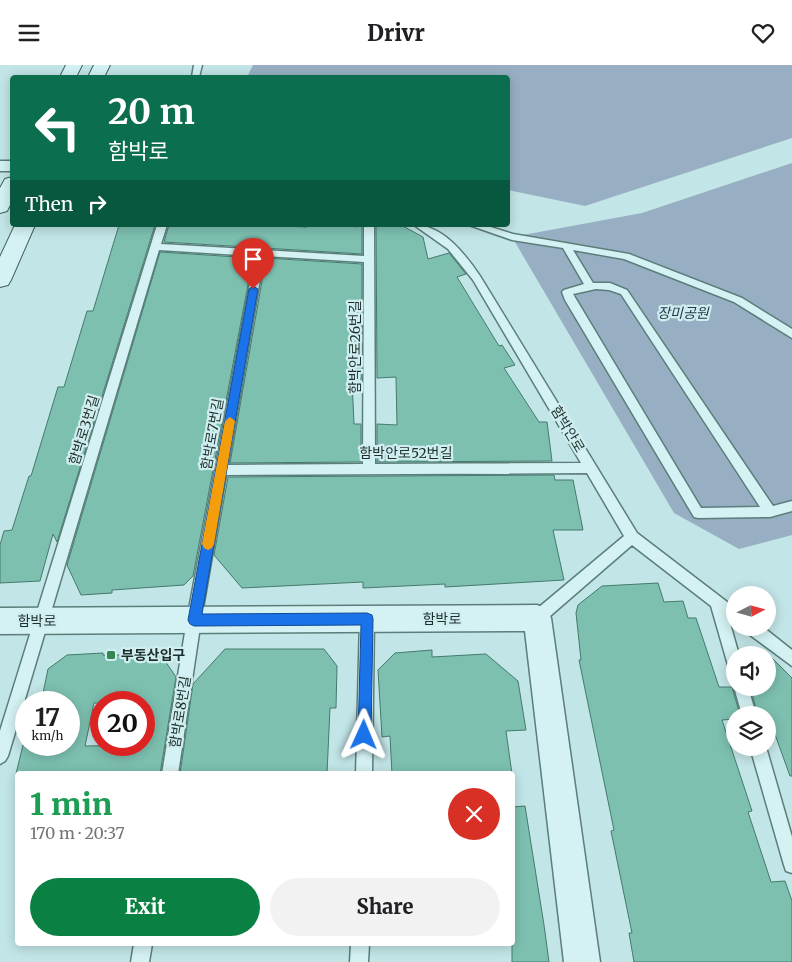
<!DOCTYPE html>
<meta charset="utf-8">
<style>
:root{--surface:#fff;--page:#f2f2f2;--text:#202124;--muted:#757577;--accent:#0b8043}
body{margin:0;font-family:Merriweather,"Noto Sans KR",serif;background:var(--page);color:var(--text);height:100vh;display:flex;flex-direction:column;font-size:19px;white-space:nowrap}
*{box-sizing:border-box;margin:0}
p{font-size:16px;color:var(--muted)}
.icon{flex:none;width:28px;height:28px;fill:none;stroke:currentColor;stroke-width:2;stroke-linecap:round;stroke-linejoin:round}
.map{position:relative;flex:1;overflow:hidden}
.sheet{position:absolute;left:15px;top:706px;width:500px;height:175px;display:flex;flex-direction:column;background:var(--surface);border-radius:5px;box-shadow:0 2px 12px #0003}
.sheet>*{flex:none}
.hud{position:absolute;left:10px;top:10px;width:500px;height:152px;border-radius:5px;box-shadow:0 2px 12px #0003;background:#0b6e4f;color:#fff;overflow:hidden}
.needle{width:32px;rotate:84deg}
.buttons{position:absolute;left:726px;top:521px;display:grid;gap:10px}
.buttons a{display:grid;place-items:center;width:50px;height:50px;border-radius:50%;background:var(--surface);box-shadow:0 2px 12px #0003;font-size:25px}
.speed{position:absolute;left:15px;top:626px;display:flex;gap:10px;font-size:25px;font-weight:700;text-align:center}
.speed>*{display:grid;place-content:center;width:65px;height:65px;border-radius:50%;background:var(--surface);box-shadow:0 2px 12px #0003;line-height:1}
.speed small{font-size:12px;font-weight:400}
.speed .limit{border:8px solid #d22;background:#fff;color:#111}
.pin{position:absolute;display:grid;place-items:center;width:42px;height:42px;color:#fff;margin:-51px -21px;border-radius:50% 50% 50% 0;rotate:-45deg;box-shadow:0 0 5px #0007}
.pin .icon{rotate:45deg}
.me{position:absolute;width:55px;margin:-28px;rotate:1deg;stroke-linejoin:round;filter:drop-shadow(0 0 4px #0008)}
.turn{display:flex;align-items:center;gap:18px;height:105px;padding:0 15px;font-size:22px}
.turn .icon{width:65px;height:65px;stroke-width:2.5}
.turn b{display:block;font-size:35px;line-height:42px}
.then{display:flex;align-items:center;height:48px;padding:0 15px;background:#0003;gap:10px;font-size:19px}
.round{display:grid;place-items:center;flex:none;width:52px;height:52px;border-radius:26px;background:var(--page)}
.overview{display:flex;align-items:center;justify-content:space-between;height:85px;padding:0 15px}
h1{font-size:30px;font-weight:800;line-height:38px;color:#1e9e55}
.action{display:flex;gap:10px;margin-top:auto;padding:10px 15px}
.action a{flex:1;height:58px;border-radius:30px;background:var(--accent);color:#fff;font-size:20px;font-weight:800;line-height:58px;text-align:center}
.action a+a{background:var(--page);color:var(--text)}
header{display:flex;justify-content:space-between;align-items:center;height:65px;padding:0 15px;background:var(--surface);font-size:22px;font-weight:800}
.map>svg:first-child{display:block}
.green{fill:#98afc3}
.building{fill:#7dc0b0;stroke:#457a6c;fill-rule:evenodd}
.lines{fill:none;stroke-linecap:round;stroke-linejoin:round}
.service-casing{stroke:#5b7e7a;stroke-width:3}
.minor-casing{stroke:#5b7e7a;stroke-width:3}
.secondary-casing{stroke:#3f605b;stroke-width:2}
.service{fill:#d4f2f3;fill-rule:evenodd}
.minor{fill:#d4f2f3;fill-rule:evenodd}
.secondary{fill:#d4f2f3;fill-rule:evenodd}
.route{fill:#1a73e8;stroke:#114b97}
.slow{fill:#f59e0b}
.poi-dot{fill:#34854f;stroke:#d0eeef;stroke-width:2}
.labels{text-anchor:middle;stroke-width:4.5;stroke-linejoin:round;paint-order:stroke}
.park-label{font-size:14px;font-style:italic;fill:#27354a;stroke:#d0eeef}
.street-label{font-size:14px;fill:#1e302d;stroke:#d0eeef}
.poi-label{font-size:14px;font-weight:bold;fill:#1e302d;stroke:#d0eeef;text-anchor:start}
</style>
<header><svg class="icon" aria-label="menu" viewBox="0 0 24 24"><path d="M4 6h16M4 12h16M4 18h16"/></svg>Drivr<svg class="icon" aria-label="heart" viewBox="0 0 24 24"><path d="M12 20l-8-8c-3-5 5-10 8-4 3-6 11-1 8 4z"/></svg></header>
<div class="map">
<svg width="792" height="897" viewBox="0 0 792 897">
<rect width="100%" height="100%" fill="#c2e5e7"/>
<path class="green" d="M253,0H792V73L585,141L508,125V12H247Z
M792,98V470L739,484L674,448L512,172L642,148Z"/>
<path class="building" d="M119,160H155L57,477L53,469L40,516L0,518V480L4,466L12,465L29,411H31L58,322H64L87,246H93Z
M169,160H256L307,162V160H354V162L362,161V189L164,177Z
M401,160L423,172L428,194L449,188L466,209L457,212L499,281L502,280L515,300L504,303L539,357H547L552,396L377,397V359L397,360L396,312L377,313L376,161Z
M160,187L253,193L193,511L184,520L112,525V528L81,530L67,500Z
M266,193L362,199V314L352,315L354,359H361V397L230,398Z
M554,410L555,415H573L583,465H553L564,515L445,522V519L363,523V517L242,523L214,490L228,412Z
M658,518L664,537L683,536L688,553H696L719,622H732L740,650H735V654L722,655L752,746L748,747L771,817L785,816L792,836V897H634L629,868H632L611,766L614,765L579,595H581L576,548L578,540L602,521Z
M225,584H324L337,601L336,643H330L327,709H180L193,619Z
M432,585V592L486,589L518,616L526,665L506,666L512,709H392L390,671L382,672L378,605L395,588Z
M103,588V590H161L176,612L160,709H16L23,680H69V638H41L48,604L67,590ZM94,638H144V680L85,681Z
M768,589L792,613V711H790L768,650H758L750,622H768Z
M525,741L544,860L549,897H512V742Z"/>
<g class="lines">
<defs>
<path id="service" d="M194,0H202L199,12H192Z
M157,160H167L161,179L364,191V160H374L375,399L581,398L473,215L448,184L414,160C443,160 465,189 480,211L637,468L735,543V558L729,555L739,590H735V607L730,605L728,600L711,541L632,480L542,558L537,560L532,558L530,553L532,548L624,471L587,408L226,410L201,555L178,709H162L187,555L255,191L159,185L8,691L5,696L0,699V666ZM264,191L364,197L363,399L228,400Z
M469,160H484L513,169L629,189L742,233L792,264V273L734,237L624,194L573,185L593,218H610L627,225L773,441L792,436V446L770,452L698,453L694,452L565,235L562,227L564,225L584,219L563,183L512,175ZM596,224L609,225L621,229L760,442L701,443L573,229Z
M367,547L372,549L374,554L372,709H356L360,554L362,549Z
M744,562H763L792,585V601L746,567Z
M735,619V622H748L756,650H742L734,622Z
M750,682H766L792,772V808L786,806L784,800Z
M134,879H152L149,897H131Z
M351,879H369L368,897H350Z"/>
<path id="minor" d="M0,96H12V106H0Z
M537,540L547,544L551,553L600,897H564L525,566L0,569V543Z"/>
<path id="secondary" d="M66,0H82L76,12H60Z
M94,0H110L104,12H88Z
M12,112V136L7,146L0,148V123L5,114Z
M15,160H35L11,215L8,220L0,222V192Z"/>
</defs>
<use href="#service" class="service-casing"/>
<use href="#minor" class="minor-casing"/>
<use href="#secondary" class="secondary-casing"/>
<use href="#service" class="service"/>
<use href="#minor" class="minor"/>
<use href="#secondary" class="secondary"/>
</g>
<path class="route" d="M253,221L258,224L202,549L367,548L372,550L373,554L371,670L369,675L364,677L360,675L358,670L361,560L194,561L190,559L188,555L249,224Z"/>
<path class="slow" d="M230,352L235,356L214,479L212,483L208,485L204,483L202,479L225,356Z"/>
<rect class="poi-dot" x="106" y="585" width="10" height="10" rx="2.5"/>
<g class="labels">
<g class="park-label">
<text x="683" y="253">장미공원</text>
</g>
<g class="street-label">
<text transform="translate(355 282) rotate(-90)" y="5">함박안로26번길</text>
<text transform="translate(568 364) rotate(59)" y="5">함박안로</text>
<text transform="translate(84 365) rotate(-73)" y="5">함박로3번길</text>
<text transform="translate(212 369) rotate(-80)" y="5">함박로7번길</text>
<text x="406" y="393">함박안로52번길</text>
<text x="442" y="559">함박로</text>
<text x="37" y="561">함박로</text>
<text transform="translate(180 647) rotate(-81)" y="5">함박로8번길</text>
</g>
<g class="poi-label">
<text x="121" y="595">부동산입구</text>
</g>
</g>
</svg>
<div class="buttons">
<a><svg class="needle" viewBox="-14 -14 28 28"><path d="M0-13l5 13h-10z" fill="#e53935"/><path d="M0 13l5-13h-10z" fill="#757577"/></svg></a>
<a><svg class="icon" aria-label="sound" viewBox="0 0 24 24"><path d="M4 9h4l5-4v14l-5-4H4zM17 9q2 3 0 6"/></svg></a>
<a><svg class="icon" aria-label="layers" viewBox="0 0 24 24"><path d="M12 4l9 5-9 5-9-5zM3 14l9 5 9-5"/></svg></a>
</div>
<div class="speed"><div>17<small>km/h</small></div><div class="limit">20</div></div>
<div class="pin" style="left:253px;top:224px;background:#d93025"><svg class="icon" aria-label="arrive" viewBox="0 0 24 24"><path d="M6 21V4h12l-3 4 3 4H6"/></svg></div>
<svg class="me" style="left:364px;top:670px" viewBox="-20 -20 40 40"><path d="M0-17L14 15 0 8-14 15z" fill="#1a73e8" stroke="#fff" stroke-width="4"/></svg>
<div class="hud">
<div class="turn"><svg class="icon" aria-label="left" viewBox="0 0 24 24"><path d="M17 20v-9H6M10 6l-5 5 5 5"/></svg><div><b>20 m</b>함박로</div></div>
<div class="then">Then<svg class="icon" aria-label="right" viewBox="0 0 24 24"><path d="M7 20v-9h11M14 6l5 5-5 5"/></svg></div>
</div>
<section class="sheet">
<div class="overview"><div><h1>1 min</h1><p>170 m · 20:37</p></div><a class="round" style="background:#d93025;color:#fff"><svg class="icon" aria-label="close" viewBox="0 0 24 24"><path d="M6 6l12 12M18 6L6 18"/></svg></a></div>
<div class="action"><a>Exit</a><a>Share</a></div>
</section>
</div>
